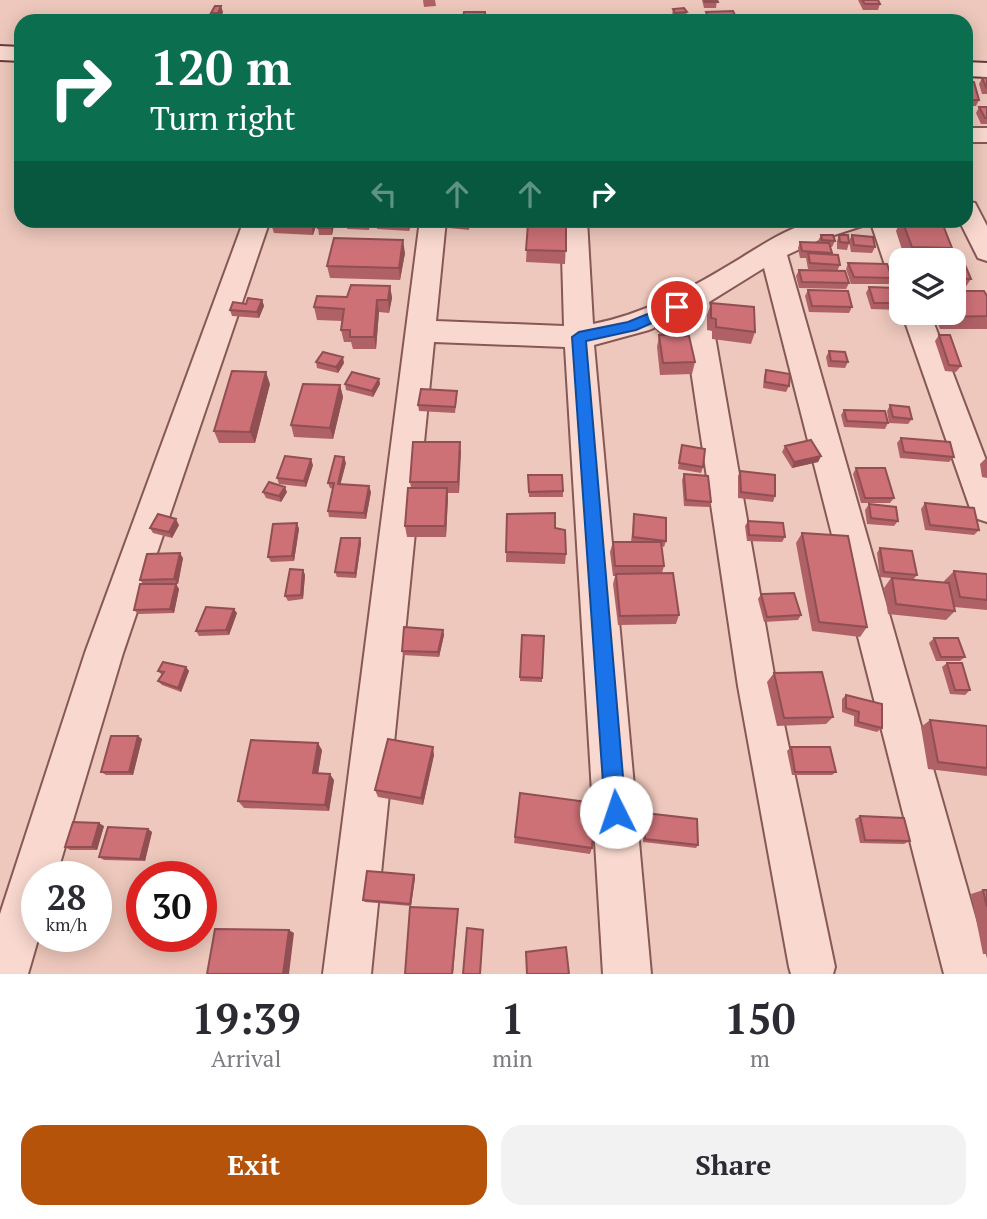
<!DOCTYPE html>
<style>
:root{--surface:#fff;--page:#f2f2f3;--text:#2b2b33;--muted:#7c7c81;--accent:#b45309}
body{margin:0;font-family:"PT Serif",serif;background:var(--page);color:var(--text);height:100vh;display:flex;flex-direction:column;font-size:26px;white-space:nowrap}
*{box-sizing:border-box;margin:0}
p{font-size:23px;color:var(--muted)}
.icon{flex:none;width:38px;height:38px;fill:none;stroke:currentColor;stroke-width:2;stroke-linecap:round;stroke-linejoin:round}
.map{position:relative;height:974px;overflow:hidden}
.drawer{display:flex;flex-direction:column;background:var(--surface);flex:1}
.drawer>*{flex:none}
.top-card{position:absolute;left:14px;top:14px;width:959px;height:214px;border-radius:21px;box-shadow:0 4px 18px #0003;background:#0b6e4f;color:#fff;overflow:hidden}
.tools{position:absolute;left:889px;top:248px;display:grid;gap:14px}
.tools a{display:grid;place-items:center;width:77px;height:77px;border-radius:14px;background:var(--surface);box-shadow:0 4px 18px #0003;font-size:35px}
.speed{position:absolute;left:21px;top:861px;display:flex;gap:14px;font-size:35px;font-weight:700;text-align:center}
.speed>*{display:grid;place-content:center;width:91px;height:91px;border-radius:50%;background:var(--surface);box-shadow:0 4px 18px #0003;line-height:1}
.speed small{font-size:18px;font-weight:400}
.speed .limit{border:10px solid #d22;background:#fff;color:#111}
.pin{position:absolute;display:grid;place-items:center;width:60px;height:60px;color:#fff;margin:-30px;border:4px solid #fff;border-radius:50%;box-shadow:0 2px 7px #0007}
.me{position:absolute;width:77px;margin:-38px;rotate:356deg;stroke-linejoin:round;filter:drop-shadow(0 0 5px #0008)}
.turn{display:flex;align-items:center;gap:24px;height:147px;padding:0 21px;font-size:32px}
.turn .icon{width:91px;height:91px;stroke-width:2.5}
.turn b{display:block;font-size:49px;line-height:60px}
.lanes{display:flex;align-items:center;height:66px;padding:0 21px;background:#0003;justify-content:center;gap:35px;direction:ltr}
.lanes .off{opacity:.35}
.eta{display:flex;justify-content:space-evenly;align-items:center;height:119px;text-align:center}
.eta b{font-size:42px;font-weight:600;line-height:49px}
.primary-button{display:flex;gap:14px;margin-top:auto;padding:14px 21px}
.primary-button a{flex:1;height:80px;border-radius:21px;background:var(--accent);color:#fff;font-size:28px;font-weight:600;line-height:80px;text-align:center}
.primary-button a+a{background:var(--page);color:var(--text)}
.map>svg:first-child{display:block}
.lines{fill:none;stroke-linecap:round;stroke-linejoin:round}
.minor-casing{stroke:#865856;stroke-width:4}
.secondary-casing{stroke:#673a39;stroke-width:4}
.minor{fill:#f9d9cf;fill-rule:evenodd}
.secondary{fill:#f9d9cf;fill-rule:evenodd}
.wall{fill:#b06166}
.shaded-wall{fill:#904f53}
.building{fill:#cd7177;stroke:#904f53;stroke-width:2}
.route{fill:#1a73e8;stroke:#114b97;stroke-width:2}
</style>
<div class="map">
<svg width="987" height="974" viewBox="0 0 987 974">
<rect width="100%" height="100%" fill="#eec8bc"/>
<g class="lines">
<defs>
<path id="minor" d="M966,128H987V142H966Z
M966,201L975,203L987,226V261L978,258L959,220H966Z
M244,220H270L123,653L56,877H37L39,936L28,974H0V914L85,653Z
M420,220H446L436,321L564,326L561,220H587L593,324C644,314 686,291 731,264C758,248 789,225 822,220C836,219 851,220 866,220L862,226L819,240L787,255L987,958V974H944L764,268L709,302L776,686L835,967L833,974H791L789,967L738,686L683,316L649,330L594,345L651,974H603L565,347L434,342L371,974H323Z
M870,220H896L911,261H901V280L891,277L887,271Z
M902,313H930L987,463V522L975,518L970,508Z"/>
<path id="secondary" d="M0,46L21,47V61L0,60Z
M966,62L987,63V77L966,76Z"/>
</defs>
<use href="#minor" class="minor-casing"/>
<use href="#secondary" class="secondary-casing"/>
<use href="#minor" class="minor"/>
<use href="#secondary" class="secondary"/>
</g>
<path class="wall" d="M423,0H435L436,6L424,7Z
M702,0H717L716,8H704Z
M858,0H878L880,4L878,10H863Z
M673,9L687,12L685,18L674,19L672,15Z
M223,12L220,18L213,19L211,13Z
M464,12H485V21H463Z
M706,12L736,17L735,21H707L705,18Z
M982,78H987V94H982L979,84Z
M966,80L979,100L976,106H966Z
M979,107H987V124H981L976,113Z
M318,220L313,235L274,233L270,221Z
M320,220H335L332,235H319L318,228Z
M347,220H371L369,230L347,229Z
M376,220H412L409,231L377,229Z
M449,220H470L469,230L449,228Z
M528,220H567L565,264L526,262Z
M901,220H941L952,248L949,253L971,279L963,291L987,296V329H940L933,313H954V261H908L909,259H905L896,231Z
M821,235L835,241L832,247H830L831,255L840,265L837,271L849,283L846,289L799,288L796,276L799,270L836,271L808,269L806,258H800L798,248L800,242L819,243L818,241Z
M839,235L849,243L847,250L837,249V241Z
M852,235L875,247L872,253L851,252L849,241Z
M405,253L400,280L330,278L327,266Z
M848,263L892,278L889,284H851L846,269Z
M390,286L392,298L389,313L379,312L376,349H353L351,342H344L341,330L342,321L317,320L314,307L347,297Z
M869,287L901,300V306L899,310L871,309L866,293Z
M808,290L852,307L849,313L809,312L805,296Z
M262,300L264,306L259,318L232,316L230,310L246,304Z
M711,303L755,332L751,344L712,339V331L707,330V315Z
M686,320L685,326L667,335L695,362L692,374L660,375L657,347L659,335H661L654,328L656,322Z
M939,335L961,366L956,372L945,371L935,341Z
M829,351L848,362L845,368L828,367L826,357Z
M316,362L344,363L338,373L317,368Z
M766,370L789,386L786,392L763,388L764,376Z
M379,379L380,384L373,397L346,390L345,384Z
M270,384L255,443H219L214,431Z
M340,385L343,397L333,439L294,437L291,425Z
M457,397L455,413L419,411L418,405Z
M890,405L912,419L908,424L889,423L887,411Z
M844,410L888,423L885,429L844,427L841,415Z
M901,438L954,457L949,462L900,458L897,443Z
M460,442L459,493H448L446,537H407L405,526L411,488L410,482Z
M682,445L703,467L701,473L678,469Z
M785,446L821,456L818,462L792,468L782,452Z
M985,459H987V478L982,477L980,464Z
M346,463L340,484L371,492L366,519L329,517L328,511L333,489L330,488L328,483Z
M313,465L306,487L279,484L277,478Z
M856,468L894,498L890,503H861L853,474Z
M740,471L775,496L773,502L738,498V476Z
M684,474L711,502L709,507L684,506L682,480Z
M528,475L563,491V497H529Z
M263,492H287L281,502L266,498Z
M925,503L979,530L974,535L925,530L921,509Z
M869,504L898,521L894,526L867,524L865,510Z
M507,514L555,528L566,554L565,564L506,562Z
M634,514L666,541L664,547L662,546L664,566L662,573L679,615L676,624L618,625L613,584L615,576H613L610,552L613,542H631Z
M748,521L785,537L782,542L747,541L745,526Z
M297,523L299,529L294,561L271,562L268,557Z
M179,525L172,538L153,533L150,528Z
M802,533L867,627L860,637L812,631L796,543Z
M360,538L361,543L356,578L337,577L335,572Z
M880,548L917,575L913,580L945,583L944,581L954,571L987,574V610L954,607L955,611L946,620L888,614L884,588L891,578L880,577L877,553Z
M183,558L178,584H176L179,589L174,613L138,614L134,610L143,584L140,580Z
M303,570L305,575L303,599L288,601L285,596Z
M761,594L801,615L798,620L764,622L758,599Z
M237,613L229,635L199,636L196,631Z
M443,630L444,635L439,657L403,655L402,651Z
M522,635L542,678V682L520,681Z
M934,638L965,657L960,661H936L929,643Z
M947,663L970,690L965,695L950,694L942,667Z
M186,667L189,671L181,692L162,685L158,681L162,675L158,671Z
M774,673L833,717L826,724L777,726L767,682Z
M846,695L882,728L877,732L854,726V716L842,712V699Z
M930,720L987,726V776L928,769L921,727Z
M138,736L142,739L133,775H106L101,772Z
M791,747L836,772L832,775H792L787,751Z
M322,750L318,773L334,780L329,811L244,808L238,801Z
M434,755L423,805L378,797L375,790Z
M520,793L592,848L590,854L514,843Z
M645,813L698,845L696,848L643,842V816Z
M860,816L910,841L904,844L860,843L855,819Z
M104,826L97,850H70L65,847Z
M148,829L152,832L145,861L104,860L99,857Z
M414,875L415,878L411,906L365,902L363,900Z
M983,890H987V954H983L971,894Z"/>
<path class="shaded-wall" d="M221,6L223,12L220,19L218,13Z
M311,220H318L313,235L311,222Z
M333,220H335L332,235L331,228Z
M409,220H412L409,231L408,225Z
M403,240L405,253L400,280L399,268Z
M390,286L392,298L389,313L388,300Z
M262,300L264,306L259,318L257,312Z
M377,300L379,312L376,349L374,337Z
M686,320L685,326L663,337L665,331Z
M343,357L344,363L338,373L336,367Z
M266,372L270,384L255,443L250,432Z
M379,379L380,384L373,397L372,391Z
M340,385L343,397L333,439L330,428Z
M460,442L461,453L459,493L458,482Z
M821,456L818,462L792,468L794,462Z
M344,457L346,463L339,490L338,484Z
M311,459L313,465L306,487L304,481Z
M369,486L371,492L366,519L364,513Z
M285,487L287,492L281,502L279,496Z
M447,488L448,499L446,537L445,526Z
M176,519L179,525L172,538L169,532Z
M297,523L299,529L294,561L292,556Z
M360,538L361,543L356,578L355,573Z
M180,553L183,558L178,584L174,579Z
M303,570L305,575L303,599L301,595Z
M176,584L179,589L174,613L170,609Z
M234,609L237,613L229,635L226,630Z
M443,630L444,635L439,657L438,652Z
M186,667L189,671L181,692L178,688Z
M138,736L142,739L133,775L129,772Z
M318,743L322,750L317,780L313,773Z
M433,747L434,755L423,805L421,798Z
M330,774L334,780L329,811L325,805Z
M99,823L104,826L97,850L92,847Z
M148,829L152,832L145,861L140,859Z
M414,875L415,878L411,906L410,904Z
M458,909V913L453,974H452Z
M289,930L294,933L289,974H283Z"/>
<path class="building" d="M704,0H717L718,2H705Z
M862,0H878L880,4H865Z
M215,6H221L218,13H211Z
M684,8L687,12L675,13L673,9Z
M733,11L736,17L728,21L719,16L721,20H710L706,12Z
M464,12H485V17H476V20L463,19Z
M314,17L326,18L324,21H311Z
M214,18H227L226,21H213Z
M982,78H987V88L986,87Z
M966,80L974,82L979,100H966Z
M979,107H987V118H985Z
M311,220V222L270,221L271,220Z
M320,220H333L331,228H318Z
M347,220H369L368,224L346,223Z
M376,220H409L408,225L376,222Z
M449,220H470L469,224L449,222Z
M902,220H941L952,248L912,247Z
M528,224L566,226V251L526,250Z
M821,235H833L835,241L822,240Z
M839,235H848L849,243L840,242Z
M852,235L873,237L875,247L854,245Z
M334,238L403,240L399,268L327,266Z
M800,242L829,243L832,253L802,251Z
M913,252L960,253L971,279L954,278V261H916Z
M808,253L838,255L840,265L810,263Z
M848,263L887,264L892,278L854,277Z
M799,270L845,271L849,283L802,282Z
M351,285L390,286L388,300H377L374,337H350V330H341L344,309L314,307L317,296L347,297Z
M869,287L897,288L901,300V303H874Z
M808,290L848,291L852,307L812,306Z
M954,291H984L987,296V316L948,317L946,313H954Z
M248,298L262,300L257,312L230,310L233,302L246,304Z
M711,303L754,307L755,332L716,327V319L711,318Z
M677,312L686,320L665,331L656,322Z
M659,335L689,336L695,362L663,363Z
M939,335H950L961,366L949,365Z
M829,351L845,352L848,362L831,361Z
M323,352L343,357L336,367L316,362Z
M766,370L790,374L789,386L765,382Z
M232,371L266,372L250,432L214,431Z
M352,372L379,379L372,391L345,384Z
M303,384L340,385L330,428L291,425Z
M421,389L457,391L455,407L418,405Z
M890,405L909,407L912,419L893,417Z
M844,410L885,411L888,423L847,421Z
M901,438L950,442L954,457L904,452Z
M811,440L821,456L794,462L785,446Z
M413,442H460L458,482H410Z
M682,445L705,449L703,467L679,463Z
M285,456L311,459L304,481L277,478Z
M335,456L344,457L338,484L369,486L364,513L328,511L334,483H328Z
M856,468H885L894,498H865Z
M740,471L775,475V496L741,492Z
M684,474L708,476L711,502L686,500Z
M528,475H562L563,491L529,492Z
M269,482L285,487L279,496L263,492Z
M408,488H447L445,526H405Z
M925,503L974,508L979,530L930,525Z
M869,504L896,507L898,521L871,518Z
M555,513V528L565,530L566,554L506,552L507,514Z
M158,514L176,519L169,532L150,528Z
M634,514L666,518V541L633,537Z
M748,521L783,523L785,537L749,535Z
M297,523L292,556L268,557L273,524Z
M802,533L848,536L867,627L819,622Z
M341,538H360L355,573L335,572Z
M613,542H661L664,566H615Z
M880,548L912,551L917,575L884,572Z
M180,553L174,579L140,580L147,554Z
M290,569L303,570L301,595L285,596Z
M954,571L987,574V600L960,597Z
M673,573L679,615L620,616L616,574Z
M892,578L949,583L955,611L896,604Z
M140,584H176L170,609L134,610Z
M794,593L801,615L767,617L761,594Z
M206,607L234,609L226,630L196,631Z
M404,627L443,630L438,652L402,651Z
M522,635L544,636L542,678L520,677Z
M934,638H958L965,657H941Z
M163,662L186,667L178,688L158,681L164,672L158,671Z
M947,663H962L970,690H955Z
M822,672L833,717L784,718L774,673Z
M846,695L882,704V728L858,722L859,712L846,708Z
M930,720L987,726V768L938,762Z
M111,736H138L129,772H101Z
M388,739L433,747L421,798L375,790Z
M251,740L318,743L313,773L330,774L325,805L238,801Z
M791,747H830L836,772H795Z
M520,793L595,803L592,848L515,837Z
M645,813L697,819L698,845L645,839Z
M860,816L904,818L910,841L865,840Z
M73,822L99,823L92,847H65Z
M108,827L148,829L140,859L99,857Z
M367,871L414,875L410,904L363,900Z
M983,890H987V907Z
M410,907L458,909L452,974H405Z
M467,928L483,930L480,974H463Z
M215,929L289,930L283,974H207Z
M566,947L569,974H527L526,952Z"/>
<path class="route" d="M677,302L684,307L682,310L636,330L586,341L626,812L623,819L616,822L608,819L605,812L572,337L579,332L628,322Z"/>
</svg>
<div class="tools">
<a><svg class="icon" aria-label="layers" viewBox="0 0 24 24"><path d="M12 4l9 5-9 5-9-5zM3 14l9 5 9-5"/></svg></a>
</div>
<div class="speed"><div>28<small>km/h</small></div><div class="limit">30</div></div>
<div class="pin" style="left:677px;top:307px;background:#d93025"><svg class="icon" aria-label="arrive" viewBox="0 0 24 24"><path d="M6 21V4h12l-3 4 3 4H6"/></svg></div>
<svg class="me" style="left:616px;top:812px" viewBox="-20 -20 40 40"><circle r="19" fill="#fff"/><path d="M0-13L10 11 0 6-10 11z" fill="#1a73e8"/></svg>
<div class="top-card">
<div class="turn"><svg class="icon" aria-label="right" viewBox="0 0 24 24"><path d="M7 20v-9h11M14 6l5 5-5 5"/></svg><div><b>120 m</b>Turn right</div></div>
<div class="lanes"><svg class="icon off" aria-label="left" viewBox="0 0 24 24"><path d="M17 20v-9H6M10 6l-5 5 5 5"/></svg><svg class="icon off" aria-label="ahead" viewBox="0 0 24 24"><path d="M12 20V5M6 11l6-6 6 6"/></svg><svg class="icon off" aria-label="ahead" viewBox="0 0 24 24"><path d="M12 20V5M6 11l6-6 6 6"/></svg><svg class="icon" aria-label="right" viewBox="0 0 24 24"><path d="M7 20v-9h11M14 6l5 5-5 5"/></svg></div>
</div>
</div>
<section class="drawer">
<div class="eta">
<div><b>19:39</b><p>Arrival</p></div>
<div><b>1</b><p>min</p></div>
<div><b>150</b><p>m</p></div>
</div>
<div class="primary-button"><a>Exit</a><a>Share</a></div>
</section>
